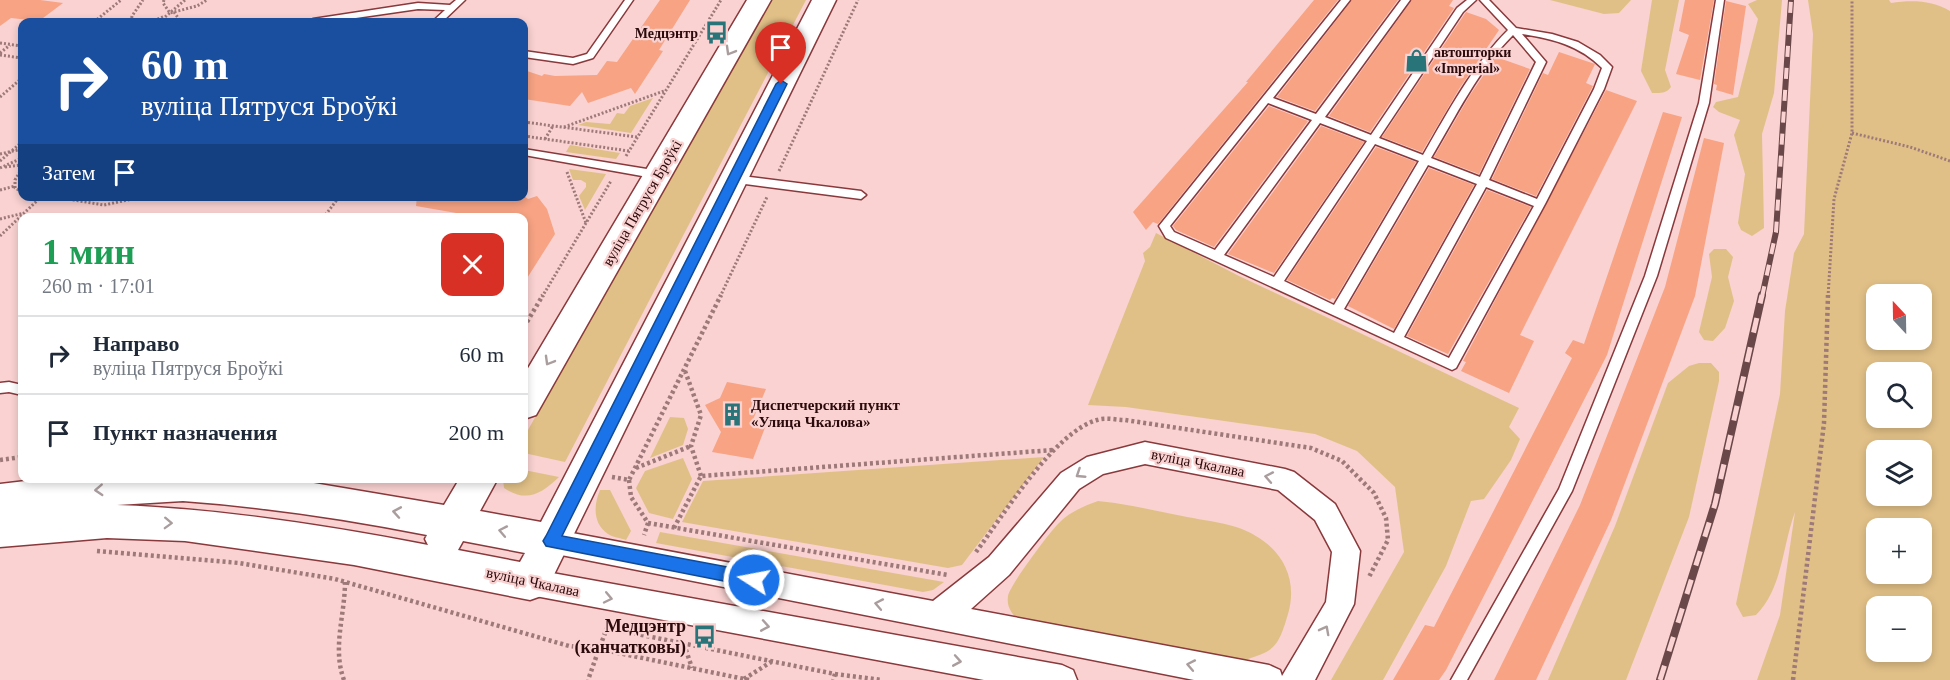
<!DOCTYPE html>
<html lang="ru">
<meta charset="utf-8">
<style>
:root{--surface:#fff;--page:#f6f6f7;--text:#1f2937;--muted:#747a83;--line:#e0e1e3}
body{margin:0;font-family:Georgia,serif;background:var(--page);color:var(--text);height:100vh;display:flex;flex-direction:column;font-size:22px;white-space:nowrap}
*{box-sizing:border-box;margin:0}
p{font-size:20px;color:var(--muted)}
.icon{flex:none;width:33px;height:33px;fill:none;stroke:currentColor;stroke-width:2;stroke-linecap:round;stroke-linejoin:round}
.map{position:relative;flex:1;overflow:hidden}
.panel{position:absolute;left:18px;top:213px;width:510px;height:270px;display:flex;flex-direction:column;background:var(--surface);border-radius:12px;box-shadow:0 3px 9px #0003}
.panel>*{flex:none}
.guide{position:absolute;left:18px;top:18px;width:510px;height:183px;border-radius:12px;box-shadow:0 3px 9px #0003;background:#1a4fa0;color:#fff;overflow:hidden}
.needle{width:39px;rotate:338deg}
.tools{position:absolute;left:1866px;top:284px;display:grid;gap:12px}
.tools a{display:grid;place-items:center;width:66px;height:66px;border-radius:12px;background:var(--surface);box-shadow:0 3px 9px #0003;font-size:30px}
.pin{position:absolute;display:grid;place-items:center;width:51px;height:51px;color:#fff;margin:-62px -26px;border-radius:50% 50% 50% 0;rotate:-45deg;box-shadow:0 0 6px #0007}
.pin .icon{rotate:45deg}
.me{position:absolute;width:66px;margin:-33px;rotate:281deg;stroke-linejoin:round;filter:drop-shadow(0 0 4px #0008)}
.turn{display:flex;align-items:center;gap:21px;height:126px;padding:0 24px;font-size:27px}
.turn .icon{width:78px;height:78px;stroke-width:2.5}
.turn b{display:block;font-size:42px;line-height:51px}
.then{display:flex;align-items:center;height:57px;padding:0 24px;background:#0003;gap:12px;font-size:22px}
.round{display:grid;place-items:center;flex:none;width:63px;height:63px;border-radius:12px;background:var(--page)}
.head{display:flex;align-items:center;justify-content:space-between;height:102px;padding:0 24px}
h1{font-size:36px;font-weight:700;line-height:45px;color:#1e9e55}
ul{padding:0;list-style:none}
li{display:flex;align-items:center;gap:18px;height:78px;padding:0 24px;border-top:2px solid var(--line)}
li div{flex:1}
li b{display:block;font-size:22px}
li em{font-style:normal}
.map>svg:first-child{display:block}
.green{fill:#e1c087;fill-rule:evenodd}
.building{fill:#f7a384}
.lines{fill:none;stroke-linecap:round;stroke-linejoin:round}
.service-casing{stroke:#89393c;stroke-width:3}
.minor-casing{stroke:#89393c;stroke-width:3}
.secondary-casing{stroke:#89393c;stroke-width:3}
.path-far1{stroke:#9d7979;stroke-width:3;stroke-dasharray:2 2;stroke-linecap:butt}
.path{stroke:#9d7979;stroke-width:4.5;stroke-dasharray:3 3;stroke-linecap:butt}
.service{fill:#fff;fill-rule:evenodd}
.minor{fill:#fff;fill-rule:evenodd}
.secondary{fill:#fff;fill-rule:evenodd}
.rail-far1-casing{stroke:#6a4748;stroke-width:6}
.rail-casing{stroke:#6a4748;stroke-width:8}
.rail-far1{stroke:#f9d2d1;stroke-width:4;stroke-dasharray:11;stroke-linecap:butt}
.rail{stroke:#f9d2d1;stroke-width:5;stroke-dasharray:15;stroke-linecap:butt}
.oneway{stroke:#aa9d9e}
.route{fill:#1a73e8;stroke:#114b97;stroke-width:1.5}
.labels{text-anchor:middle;stroke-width:4.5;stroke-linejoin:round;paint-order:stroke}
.far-poi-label{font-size:14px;font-weight:bold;fill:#2b0a0c;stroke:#f9d2d1;text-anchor:end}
.street-label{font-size:15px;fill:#2b0a0c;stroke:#f9d2d1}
.poi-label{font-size:15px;font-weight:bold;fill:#2b0a0c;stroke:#f9d2d1;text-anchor:start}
.near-poi-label{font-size:18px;font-weight:bold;fill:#2b0a0c;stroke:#f9d2d1;text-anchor:end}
</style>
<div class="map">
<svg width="1950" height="680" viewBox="0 0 1950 680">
<rect width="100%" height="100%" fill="#f9d2d1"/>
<path class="green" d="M770,0H806L565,462L524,453V437Z
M1550,0H1631L1619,13L1604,14Z
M1652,0H1679L1665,70L1671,87C1666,94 1660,93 1652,93L1641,71Z
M1757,0H1782L1774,93L1762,134L1764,228L1752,236L1741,230L1738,223L1745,174L1734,135L1740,120L1719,112L1713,107L1716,102L1738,97L1758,19L1748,4Z
M1808,0H1889L1891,3C1911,0 1932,0 1950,11V680H1757L1780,615L1795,512C1782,547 1783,587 1756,615L1743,617L1736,604L1780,394L1785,311L1794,253L1804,234L1813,34ZM1876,294H1922V339H1876ZM1876,372H1922V417H1876ZM1876,450H1922V495H1876ZM1876,528H1922V573H1876ZM1876,606H1922V651H1876Z
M653,98L631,133L578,125L586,122L610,124L617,113L624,114L630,106Z
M570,145L620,153L616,159L566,152Z
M569,169L606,174L585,210L579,196L586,187V183L581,180H573Z
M1156,233L1239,276L1519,408L1509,427L1520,439L1511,460L1484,499L1471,501L1446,566L1383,680H1331L1404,552L1395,487L1357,451L1315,434L1126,407L1088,405L1145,261L1143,253L1150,247Z
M1714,249H1726L1733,257L1728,277L1734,301L1725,328L1713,341L1704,340L1699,332L1712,277L1709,254Z
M1699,363H1711L1719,372V381L1689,517L1626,680H1548L1615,526L1668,383L1689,366Z
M670,417L684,418L688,429L683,445L650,458Z
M1044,457L962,565L948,568L682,522L703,481Z
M683,458L692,479L673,519L649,513L636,488L645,471Z
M524,470L559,477C541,494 527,503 504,488L503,479L524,478Z
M600,490H610L631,531L626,540C621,538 612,537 608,534C592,523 594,504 600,490Z
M1098,501L1115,503C1139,507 1163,512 1187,517C1203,520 1220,522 1236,527C1276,540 1300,573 1288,614C1278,648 1275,651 1241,661L1015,617C1009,609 1007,605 1008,596C1010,585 1049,533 1058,524C1069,512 1084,506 1098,501Z
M660,532L944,582L933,590L923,592L656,543Z"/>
<path class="building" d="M0,0H40L63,3L39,21L11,18L0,26Z
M660,0H690L659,50L663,51L635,94L631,88L588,103L582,92L570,106L524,99V70L542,76L544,74L555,76L597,75L607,61L617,62Z
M1314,0H1338L1158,224L1153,222L1146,230L1133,212L1248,82H1246Z
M1352,0H1398L1315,111L1277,97Z
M1412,0H1453L1449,6L1454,8L1370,132L1329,116Z
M1685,0H1714L1700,80L1676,74L1689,35L1679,31Z
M1726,1L1746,6L1733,95L1716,90L1717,85L1714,84Z
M1466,12L1486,19L1499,30L1459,89L1422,152L1382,137Z
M1559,52L1595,64L1586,83L1593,86L1536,196L1492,179L1543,73L1548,75Z
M1496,57L1530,69L1479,174L1434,157L1470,95Z
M1606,90L1637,101L1520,335L1534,341L1509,393L1461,371L1466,362L1463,361Z
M1269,106L1308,121L1214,247L1176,230L1173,226Z
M1663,112L1682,117L1607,355L1446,670L1439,680H1393L1425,625L1434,627L1572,358L1565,353L1573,340L1584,344Z
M1321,126L1364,142L1274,273L1228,254Z
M1704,138L1724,143L1695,296L1611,520L1536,680H1494L1580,505L1665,287Z
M1376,147L1416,162L1335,299L1332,298L1330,300L1287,280Z
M1429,168L1474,185L1394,329L1348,306Z
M1487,190L1531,207L1448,354L1407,336Z
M417,196H524L528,199L537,196L547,209L555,234L524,283V218H485L416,206Z
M727,382L766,389L752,422L766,425L753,459L712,452L721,432L705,405L720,398Z"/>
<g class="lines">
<defs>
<path id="service" d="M456,0H465L442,22H432L445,10L418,9L328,22H308L313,19L418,3L450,5Z
M625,0H633L593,58L573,64L524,57V51L573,58L587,54Z
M1341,0H1350L1273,98L1316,114L1401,0H1410L1325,117L1371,135L1457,8L1467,0H1476L1463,12L1379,138L1423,155C1448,112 1472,66 1508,30L1480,0H1489L1516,28L1552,34L1578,42L1600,55L1612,67L1604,89L1545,204L1456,368L1452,370L1166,238L1159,226ZM1522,34C1553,39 1579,45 1602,68L1594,89L1537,199L1489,180L1546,62ZM1513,35L1536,62L1480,177L1431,158C1456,116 1478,70 1513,35ZM1268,103L1312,120L1215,250L1174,232L1170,226ZM1320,123L1367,141L1274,277L1224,255ZM1375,144L1419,161L1334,305L1284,281ZM1428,165L1477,184L1394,333L1344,309ZM1486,187L1534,206L1449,358L1404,337Z
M1716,0H1724L1709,103L1657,276L1572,491L1467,680H1451L1559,489L1645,276L1699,103Z
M524,149L659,171L664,175L659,179L524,155Z
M734,175L861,191L866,195L861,199L730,182L729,179Z
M9,382L22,385V395L9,392L0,393V383Z"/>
<path id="minor" d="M1145,442L1285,469L1294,472L1335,504L1360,551L1354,604L1315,680H1194L551,553L541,550L537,541L541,532L551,529L933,601L989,557L1061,473L1087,457ZM1145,464L1278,490L1315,520L1332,552L1326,602L1282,676L1280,670L1269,665L971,609L1009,575L1079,489L1103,474Z
M530,569L1062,665L1073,670L1077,680H984L530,595L520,591L516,582L520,573Z"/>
<path id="secondary" d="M747,0H771L536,415L524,419V375Z
M812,0H836L544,595L530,600L354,565L185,541L107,538L0,547V484L51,478H284L444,505L460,478H498L480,511L541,522ZM183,501C265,507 346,519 427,535L425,539L428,545C325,525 221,509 117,505ZM463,541L525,553L520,562L458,550Z"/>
</defs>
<use href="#service" class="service-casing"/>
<use href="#minor" class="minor-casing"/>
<use href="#secondary" class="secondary-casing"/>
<path class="path-far1" d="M164,0L163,3L170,13L197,6L207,0
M174,12L181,22
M94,22L121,0
M131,22L132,16L143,0
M150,22L163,17
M159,22L185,0
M0,43L22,46
M0,53L10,45
M0,55L22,58
M0,97L22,78
M524,122L637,137
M564,127L664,91
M1852,133L1910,147L1950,161
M524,136L629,151
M545,139L553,126
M0,154L22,149
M626,156L721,0
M0,161L22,142
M5,167L22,165
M0,168L22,158
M22,168L15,180V188L22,192
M779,171L858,0
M567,172L586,223
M0,190L15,186
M49,196L104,205L146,196
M323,218L340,196
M0,219L24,213
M0,236L42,196
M542,297L611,181
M720,297L767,197
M1828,297L1834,199L1852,133V0"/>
<path class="path" d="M524,327L543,295
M685,371L701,415L691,446L701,476
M0,460L22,457
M636,468L691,446
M612,477L629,480L721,295
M629,480L631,497L648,523L644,535
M648,523L948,575
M674,528L701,476L1053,450
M97,551L239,563L335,579L569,646L599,649L588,680
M976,552C1003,516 1054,432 1097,420C1106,417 1116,420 1125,420L1311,448L1342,461L1374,493L1386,518L1388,540L1369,577
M684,644L692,668
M835,674L882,680
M744,679L771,662
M344,680C332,648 345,615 345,582
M749,680L599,649L607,628L835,674L833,680
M1793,680L1824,423L1828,295"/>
<use href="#service" class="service"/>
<use href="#minor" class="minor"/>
<use href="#secondary" class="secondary"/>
<defs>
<path id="rail-far1" d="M1762,297L1776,232L1791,0"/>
<path id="rail" d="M1660,680L1715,504L1762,295"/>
</defs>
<use href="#rail-far1" class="rail-far1-casing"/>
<use href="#rail" class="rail-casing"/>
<use href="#rail-far1" class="rail-far1"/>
<use href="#rail" class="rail"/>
</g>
<defs><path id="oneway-chevron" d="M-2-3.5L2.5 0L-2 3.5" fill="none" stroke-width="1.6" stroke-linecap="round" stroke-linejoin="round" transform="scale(1.5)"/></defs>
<g class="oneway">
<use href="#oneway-chevron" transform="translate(730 51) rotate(120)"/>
<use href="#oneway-chevron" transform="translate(549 361) rotate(120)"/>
<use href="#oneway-chevron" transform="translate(1080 474) rotate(147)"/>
<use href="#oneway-chevron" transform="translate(1269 477) rotate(-169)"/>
<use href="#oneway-chevron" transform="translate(99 490) rotate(177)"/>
<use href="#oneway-chevron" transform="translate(397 512) rotate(-170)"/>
<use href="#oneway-chevron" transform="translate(168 523) rotate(2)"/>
<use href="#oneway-chevron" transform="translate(503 531) rotate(-169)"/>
<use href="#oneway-chevron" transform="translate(608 598) rotate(12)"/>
<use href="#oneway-chevron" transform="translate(879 604) rotate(-169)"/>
<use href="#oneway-chevron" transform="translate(765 626) rotate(10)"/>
<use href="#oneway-chevron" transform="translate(1325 630) rotate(-62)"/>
<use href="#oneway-chevron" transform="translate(957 661) rotate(10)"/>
<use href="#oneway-chevron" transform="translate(1191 665) rotate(-169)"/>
</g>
<path class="route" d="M781,80L787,84L562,536L754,572L760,575L762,580L760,585L754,587L546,546L543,541L546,536L776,84Z"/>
<defs>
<symbol id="bus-bare" viewBox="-9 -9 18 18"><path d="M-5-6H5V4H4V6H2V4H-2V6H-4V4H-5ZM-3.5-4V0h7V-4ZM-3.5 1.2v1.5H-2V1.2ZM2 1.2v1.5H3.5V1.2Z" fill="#297478" stroke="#f9d2d1" stroke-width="2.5" paint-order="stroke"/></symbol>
<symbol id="shop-bare" viewBox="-9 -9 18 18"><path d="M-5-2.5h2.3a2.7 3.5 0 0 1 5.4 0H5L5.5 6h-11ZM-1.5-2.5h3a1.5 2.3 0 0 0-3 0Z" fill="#297478" stroke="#f9d2d1" stroke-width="2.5" paint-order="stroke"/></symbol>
<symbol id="building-bare" viewBox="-9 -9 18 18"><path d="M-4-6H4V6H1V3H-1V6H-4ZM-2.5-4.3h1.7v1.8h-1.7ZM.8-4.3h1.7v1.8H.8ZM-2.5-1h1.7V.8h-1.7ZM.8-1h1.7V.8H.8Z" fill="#297478" stroke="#f9d2d1" stroke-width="2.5" paint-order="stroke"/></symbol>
</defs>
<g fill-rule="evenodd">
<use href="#bus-bare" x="700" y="16" width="33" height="33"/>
<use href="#shop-bare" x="1400" y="44" width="33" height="33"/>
<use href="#building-bare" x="716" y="398" width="33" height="33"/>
<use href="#bus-bare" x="688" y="620" width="33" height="33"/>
</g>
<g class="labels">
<g class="far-poi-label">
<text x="698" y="38">Медцэнтр</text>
<text x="1434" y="57" text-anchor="start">автошторки<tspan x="1434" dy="16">«Imperial»</tspan></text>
</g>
<g class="street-label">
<text transform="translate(642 203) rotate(-60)" y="5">вуліца Пятруся Броўкі</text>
<text transform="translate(1198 463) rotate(11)" y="5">вуліца Чкалава</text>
<text transform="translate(533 582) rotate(12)" y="5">вуліца Чкалава</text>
</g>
<g class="poi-label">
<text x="751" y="410">Диспетчерский пункт<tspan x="751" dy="17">«Улица Чкалова»</tspan></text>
</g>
<g class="near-poi-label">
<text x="686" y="632">Медцэнтр<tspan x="686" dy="21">(канчатковы)</tspan></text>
</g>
</g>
</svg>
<div class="tools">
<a><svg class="needle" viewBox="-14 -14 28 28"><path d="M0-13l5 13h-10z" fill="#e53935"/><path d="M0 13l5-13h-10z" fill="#747a83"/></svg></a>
<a><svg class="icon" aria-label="search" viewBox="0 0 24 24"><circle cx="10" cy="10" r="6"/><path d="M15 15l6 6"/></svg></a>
<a><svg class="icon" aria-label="layers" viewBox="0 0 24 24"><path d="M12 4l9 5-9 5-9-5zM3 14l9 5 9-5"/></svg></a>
<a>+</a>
<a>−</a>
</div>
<div class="pin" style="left:781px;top:84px;background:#d93025"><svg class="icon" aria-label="arrive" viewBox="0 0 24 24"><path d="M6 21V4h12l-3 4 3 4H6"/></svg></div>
<svg class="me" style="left:754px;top:580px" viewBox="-20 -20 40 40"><circle r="17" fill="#1a73e8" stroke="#fff" stroke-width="3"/><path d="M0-11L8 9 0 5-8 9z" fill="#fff"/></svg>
<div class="guide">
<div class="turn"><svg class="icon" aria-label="right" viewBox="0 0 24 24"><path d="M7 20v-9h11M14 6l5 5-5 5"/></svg><div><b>60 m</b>вуліца Пятруся Броўкі</div></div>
<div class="then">Затем<svg class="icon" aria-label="arrive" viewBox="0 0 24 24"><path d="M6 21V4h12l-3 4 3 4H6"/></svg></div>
</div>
<section class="panel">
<div class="head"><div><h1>1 мин</h1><p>260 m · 17:01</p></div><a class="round" style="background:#d93025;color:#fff"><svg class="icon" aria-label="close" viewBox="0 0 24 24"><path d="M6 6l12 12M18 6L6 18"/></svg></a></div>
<ul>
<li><svg class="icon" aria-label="right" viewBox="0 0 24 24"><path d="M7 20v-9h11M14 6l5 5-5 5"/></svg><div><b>Направо</b><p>вуліца Пятруся Броўкі</p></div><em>60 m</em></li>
<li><svg class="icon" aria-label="arrive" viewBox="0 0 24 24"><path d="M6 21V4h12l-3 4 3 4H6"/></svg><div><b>Пункт назначения</b></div><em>200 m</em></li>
</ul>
</section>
</div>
